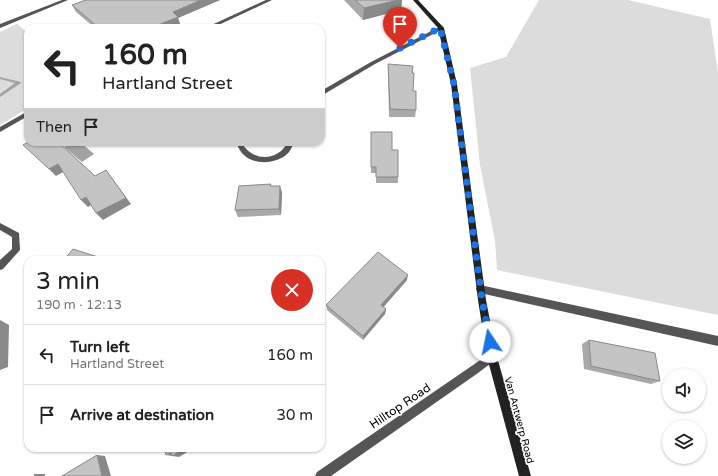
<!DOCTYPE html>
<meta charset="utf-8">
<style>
:root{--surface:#fff;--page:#f2f2f2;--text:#222;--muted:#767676;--line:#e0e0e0}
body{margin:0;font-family:"Varela Round",sans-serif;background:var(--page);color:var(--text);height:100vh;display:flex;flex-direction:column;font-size:15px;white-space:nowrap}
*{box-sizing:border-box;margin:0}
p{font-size:13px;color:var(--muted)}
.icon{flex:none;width:22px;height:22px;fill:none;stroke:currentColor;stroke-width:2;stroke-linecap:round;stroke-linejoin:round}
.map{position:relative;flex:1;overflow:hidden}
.drawer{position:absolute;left:24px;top:256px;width:301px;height:196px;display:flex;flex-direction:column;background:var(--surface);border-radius:12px;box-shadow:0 1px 3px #0004}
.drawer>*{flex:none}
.top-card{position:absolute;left:24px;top:24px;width:301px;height:122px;border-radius:12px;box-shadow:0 1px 3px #0004;background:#fff;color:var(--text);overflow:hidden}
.buttons{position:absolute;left:662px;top:368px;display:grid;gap:8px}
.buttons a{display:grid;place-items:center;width:44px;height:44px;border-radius:50%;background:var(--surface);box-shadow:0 1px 3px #0004;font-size:20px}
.pin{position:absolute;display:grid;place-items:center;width:34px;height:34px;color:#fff;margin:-41px -17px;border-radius:50% 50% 50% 0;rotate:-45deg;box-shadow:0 0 4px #0007}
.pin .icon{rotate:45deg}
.me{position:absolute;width:44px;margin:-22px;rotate:349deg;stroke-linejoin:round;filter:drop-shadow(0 0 3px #0008)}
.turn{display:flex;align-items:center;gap:14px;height:84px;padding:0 12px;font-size:18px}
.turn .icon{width:52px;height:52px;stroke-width:2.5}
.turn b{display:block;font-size:28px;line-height:34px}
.then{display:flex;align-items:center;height:38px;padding:0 12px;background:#0003;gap:8px;font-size:15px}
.round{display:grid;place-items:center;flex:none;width:42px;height:42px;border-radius:21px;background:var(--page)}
.summary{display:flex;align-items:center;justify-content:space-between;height:68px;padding:0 12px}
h1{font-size:24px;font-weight:600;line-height:30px}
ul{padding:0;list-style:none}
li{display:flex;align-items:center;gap:12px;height:60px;padding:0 12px;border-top:1px solid var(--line)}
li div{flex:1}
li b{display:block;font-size:15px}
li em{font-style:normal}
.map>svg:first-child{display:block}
.green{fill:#dcdcdc}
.water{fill:#a3a3a3}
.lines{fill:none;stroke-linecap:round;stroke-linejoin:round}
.stream{fill:#a3a3a3;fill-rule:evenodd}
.lane{fill:#555;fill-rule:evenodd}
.street{fill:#555;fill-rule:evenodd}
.secondary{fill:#222;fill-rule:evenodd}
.wall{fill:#a9a9a9}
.shaded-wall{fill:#898989}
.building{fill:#c4c4c4;stroke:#898989}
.route{stroke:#1a73e8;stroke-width:7;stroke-dasharray:0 12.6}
.labels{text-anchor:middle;stroke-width:3.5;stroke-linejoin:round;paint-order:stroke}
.street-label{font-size:10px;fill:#000;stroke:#fff}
.near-street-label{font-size:12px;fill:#000;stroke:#fff}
</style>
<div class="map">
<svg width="718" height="476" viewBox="0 0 718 476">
<rect width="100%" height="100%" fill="#fff"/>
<path class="green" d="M539,0H628L710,19L718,73V315L497,270L495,241L480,165L470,68L506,57Z
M17,24L28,33V108L0,125V32Z"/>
<path class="water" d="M73,142H80L94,154L82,162L64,147Z"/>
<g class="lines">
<path class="stream" d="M0,77L21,82V83L0,97V94L15,83L0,79Z"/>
<path class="lane" d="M480,285L718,336V346L480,293L477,292L476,289L477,286Z"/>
<path class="street" d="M62,0H68L0,28V24Z
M266,0H272L212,28H205Z
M441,26L444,28L443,29L375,64L321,96V91L371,62Z
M28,111V116L0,132V127Z
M238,142H244L243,145C255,162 278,161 288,142H294C292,147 290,152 286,155C275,164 254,165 244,155C241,153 239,148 237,145Z
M0,223L19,233L20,250L3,269L0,270V260L12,249V237L0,230Z
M492,352L495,354L497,357L495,360L478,373L331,476H315L317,472Z"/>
<path class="secondary" d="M413,0H418L444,28L457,84L486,300L497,357L531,476H519L487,357L478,300L451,84L438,28Z"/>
</g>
<path class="wall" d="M86,0H220L178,18L180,24L171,28H95L76,12L72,5Z
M344,0H402L401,10L363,20Z
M388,64L412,73L413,91L416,110L415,117H389L388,72Z
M371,132L392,150L398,177V183H376V173H371Z
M271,184V186H280L282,193L281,215L238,217L235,210Z
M407,280L383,307L386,309L385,314L363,340L327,310L326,305Z
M589,340L660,381L651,384L584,369L582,344Z"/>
<path class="shaded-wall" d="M201,0H220L178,18L180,24L171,28H151L173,12Z
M398,0H402L401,10L363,20L364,8Z
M58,164L65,171L56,176L49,169Z
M106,170L131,204L103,220L96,213Z
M280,186L282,193L281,215L279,209Z
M86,197L93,204L88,207L81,200Z
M98,257L102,260H96Z
M408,275L407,280L381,310V305Z
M386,309L385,314L363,340V336Z
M0,320L9,325L8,367L0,370Z
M186,448H194L179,457L166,455L171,453Z
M97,455L105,456L111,476H102Z
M34,474H45V476H34Z"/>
<path class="building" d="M86,0H201L173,12L178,17L151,28H99L72,5Z
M355,0H398L364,8Z
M388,64L413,66L412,73H414L413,91H416V110L390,109Z
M371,132H392V150H398V177H376V167H371Z
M28,142H58L95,176L106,170L126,198L96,213L86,197L81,200L58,164L49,169L23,145Z
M271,184L270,186H280L279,209L235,210L239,186Z
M73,249L98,257L96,260H64Z
M378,252L408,275L381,305L386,309L363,336L326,305Z
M589,340L655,353L660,381L591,366Z
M164,448H186L172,456L171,453L166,455Z
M97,455L102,476H62Z"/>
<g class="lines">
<path class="route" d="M400,48L440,28L454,84L482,300L490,342"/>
</g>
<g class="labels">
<g class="street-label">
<text transform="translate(520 420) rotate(75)" y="4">Van Antwerp Road</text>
</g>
<g class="near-street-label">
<text transform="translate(400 406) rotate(-34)" y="4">Hilltop Road</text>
</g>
</g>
</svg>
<div class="buttons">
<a><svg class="icon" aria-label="sound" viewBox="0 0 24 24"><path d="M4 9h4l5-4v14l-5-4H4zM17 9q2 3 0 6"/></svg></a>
<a><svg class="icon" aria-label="layers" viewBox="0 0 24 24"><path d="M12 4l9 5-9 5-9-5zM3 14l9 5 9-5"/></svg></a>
</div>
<div class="pin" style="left:400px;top:48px;background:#d93025"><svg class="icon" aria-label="arrive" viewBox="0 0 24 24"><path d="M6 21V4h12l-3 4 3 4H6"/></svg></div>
<svg class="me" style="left:490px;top:342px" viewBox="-20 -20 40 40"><circle r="19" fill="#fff"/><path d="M0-13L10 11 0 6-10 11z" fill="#1a73e8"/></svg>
<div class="top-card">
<div class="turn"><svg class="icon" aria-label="left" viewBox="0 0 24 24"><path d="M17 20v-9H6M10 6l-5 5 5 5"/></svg><div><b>160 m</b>Hartland Street</div></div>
<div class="then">Then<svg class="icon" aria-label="arrive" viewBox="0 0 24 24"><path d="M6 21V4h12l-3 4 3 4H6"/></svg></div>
</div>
<section class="drawer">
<div class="summary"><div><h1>3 min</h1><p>190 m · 12:13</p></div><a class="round" style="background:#d93025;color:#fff"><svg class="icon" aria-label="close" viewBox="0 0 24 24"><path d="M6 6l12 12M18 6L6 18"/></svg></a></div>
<ul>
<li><svg class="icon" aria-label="left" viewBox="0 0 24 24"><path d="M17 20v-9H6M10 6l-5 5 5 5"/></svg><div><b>Turn left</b><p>Hartland Street</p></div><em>160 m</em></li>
<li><svg class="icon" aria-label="arrive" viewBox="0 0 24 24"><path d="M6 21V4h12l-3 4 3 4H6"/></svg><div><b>Arrive at destination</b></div><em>30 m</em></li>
</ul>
</section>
</div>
